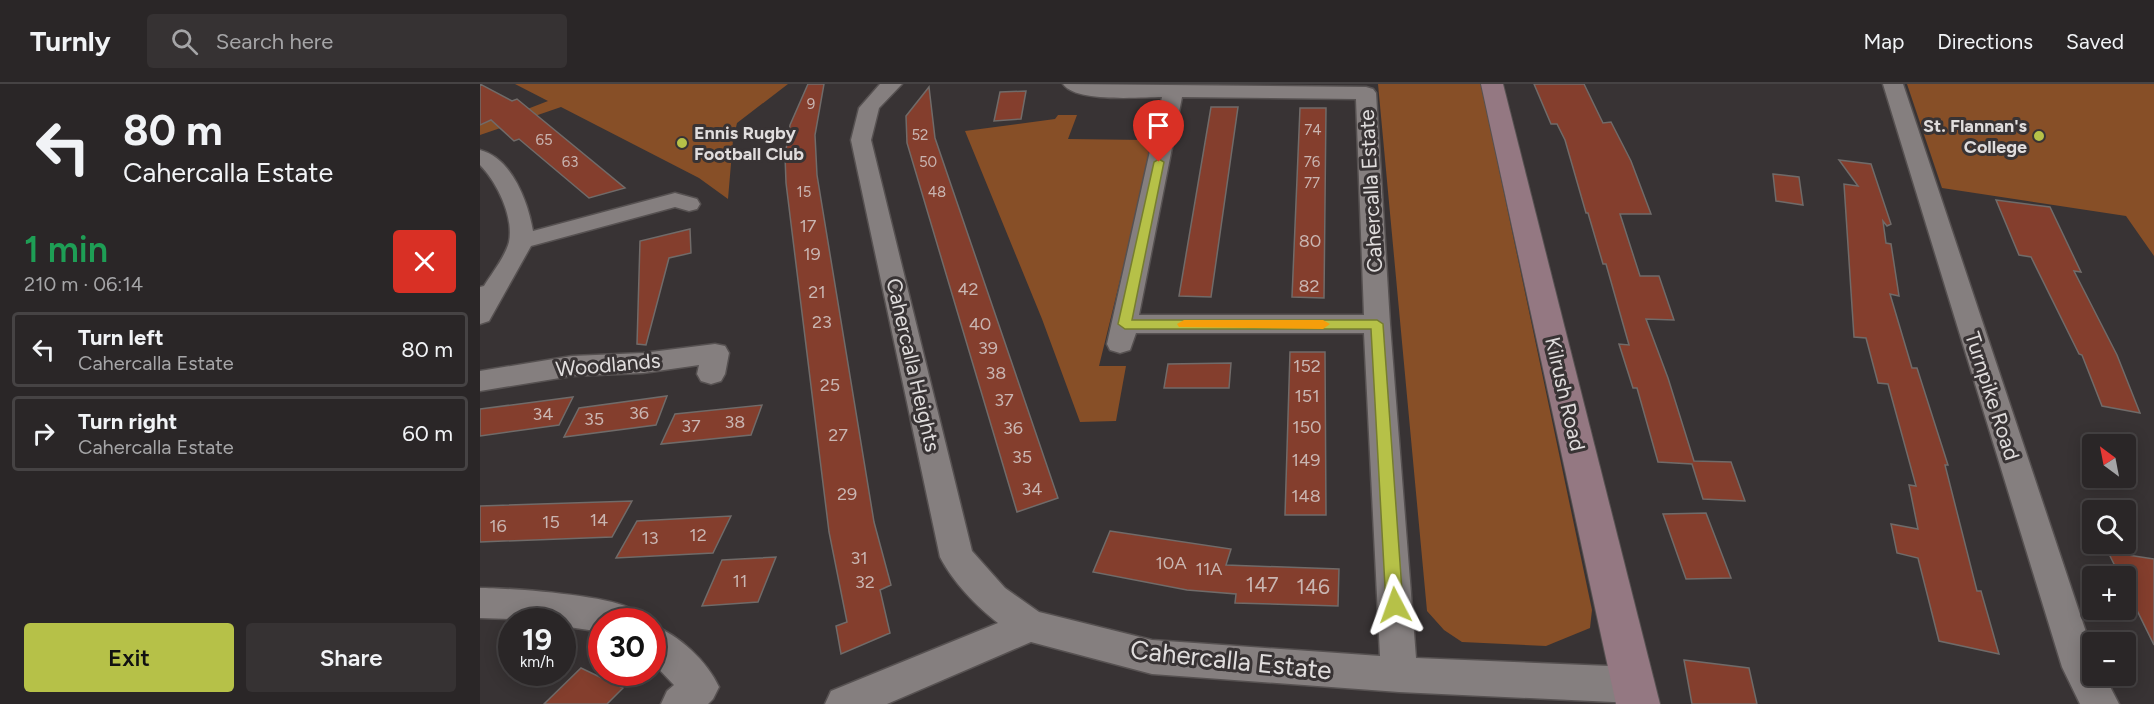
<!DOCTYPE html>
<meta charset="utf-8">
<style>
:root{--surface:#2a2627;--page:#363233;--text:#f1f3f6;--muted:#a5a5a7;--line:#464344;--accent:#b6c148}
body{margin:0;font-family:Figtree,sans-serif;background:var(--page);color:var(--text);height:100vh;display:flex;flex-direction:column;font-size:22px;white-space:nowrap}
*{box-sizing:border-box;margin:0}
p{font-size:20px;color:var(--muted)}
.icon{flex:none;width:33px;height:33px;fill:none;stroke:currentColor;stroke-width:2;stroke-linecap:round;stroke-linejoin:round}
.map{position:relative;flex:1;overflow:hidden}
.sheet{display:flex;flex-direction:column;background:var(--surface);width:480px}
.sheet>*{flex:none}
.top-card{background:#2a2627;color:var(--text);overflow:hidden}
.needle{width:39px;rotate:328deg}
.buttons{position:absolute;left:1602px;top:350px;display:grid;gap:12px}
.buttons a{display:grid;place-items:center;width:54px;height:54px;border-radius:6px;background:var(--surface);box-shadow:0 3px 15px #0003,0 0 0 2px var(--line);font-size:30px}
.speed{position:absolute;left:18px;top:524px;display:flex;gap:12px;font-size:30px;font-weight:700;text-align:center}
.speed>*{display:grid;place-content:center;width:78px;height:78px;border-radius:50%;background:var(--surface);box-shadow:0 3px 15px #0003,0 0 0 2px var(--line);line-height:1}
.speed small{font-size:15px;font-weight:400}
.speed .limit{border:9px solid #d22;background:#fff;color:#111}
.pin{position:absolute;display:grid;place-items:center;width:51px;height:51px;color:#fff;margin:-62px -26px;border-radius:50% 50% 50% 0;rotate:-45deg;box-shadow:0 0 6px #0007}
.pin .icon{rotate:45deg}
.me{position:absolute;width:66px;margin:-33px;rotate:356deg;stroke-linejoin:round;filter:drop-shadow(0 0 4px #0008)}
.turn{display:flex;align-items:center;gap:21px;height:126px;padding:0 24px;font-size:27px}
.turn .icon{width:78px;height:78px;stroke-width:2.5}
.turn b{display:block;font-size:42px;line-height:51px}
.round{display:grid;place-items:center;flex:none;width:63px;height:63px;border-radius:6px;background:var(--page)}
.summary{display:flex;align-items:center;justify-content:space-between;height:102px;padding:0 24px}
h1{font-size:36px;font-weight:600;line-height:45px;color:#1e9e55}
.button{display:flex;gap:12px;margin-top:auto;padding:12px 24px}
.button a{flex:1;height:69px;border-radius:6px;background:var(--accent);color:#111;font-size:24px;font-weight:600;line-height:69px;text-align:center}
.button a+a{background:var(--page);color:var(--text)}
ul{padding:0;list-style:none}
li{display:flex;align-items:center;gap:18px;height:75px;margin:0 12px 9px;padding:0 12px;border:3px solid var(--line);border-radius:6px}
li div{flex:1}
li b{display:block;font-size:22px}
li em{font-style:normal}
header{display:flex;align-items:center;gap:36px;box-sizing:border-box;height:84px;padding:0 30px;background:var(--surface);border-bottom:2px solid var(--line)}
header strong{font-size:28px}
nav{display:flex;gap:33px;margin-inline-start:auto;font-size:21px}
.search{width:420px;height:54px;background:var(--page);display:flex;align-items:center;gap:15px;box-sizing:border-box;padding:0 21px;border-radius:6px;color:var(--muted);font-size:22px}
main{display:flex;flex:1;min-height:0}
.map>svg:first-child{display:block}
.green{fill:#874f27}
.building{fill:#843e2d;stroke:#706b69;stroke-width:1.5}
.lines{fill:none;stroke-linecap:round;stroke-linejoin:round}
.minor-casing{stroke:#565151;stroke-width:3}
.secondary-casing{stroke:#565151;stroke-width:2}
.minor{fill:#857f7f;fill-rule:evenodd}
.secondary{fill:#947882;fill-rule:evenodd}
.route{fill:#b6c148;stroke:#767d2f;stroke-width:1.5}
.slow{fill:#f59e0b}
.poi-dot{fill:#b6c148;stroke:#383334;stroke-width:2}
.labels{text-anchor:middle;stroke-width:6;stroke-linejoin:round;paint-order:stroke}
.far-number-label{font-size:15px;fill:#c9b5b1}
.far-poi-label{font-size:18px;font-weight:bold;fill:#e0dddd;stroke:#383334;text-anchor:end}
.number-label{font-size:18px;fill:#c9b5b1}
.street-label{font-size:21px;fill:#e0dddd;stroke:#383334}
.near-number-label{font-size:21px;fill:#c9b5b1}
.near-street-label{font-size:26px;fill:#e0dddd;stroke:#383334}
</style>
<header>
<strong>Turnly</strong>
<div class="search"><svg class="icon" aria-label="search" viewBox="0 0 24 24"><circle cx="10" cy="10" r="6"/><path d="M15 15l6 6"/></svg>Search here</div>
<nav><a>Map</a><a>Directions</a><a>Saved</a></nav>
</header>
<main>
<section class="sheet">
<div class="top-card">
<div class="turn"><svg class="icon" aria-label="left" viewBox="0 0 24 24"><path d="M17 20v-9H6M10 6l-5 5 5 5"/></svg><div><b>80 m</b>Cahercalla Estate</div></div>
</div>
<div class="summary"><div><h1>1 min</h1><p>210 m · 06:14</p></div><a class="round" style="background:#d93025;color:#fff"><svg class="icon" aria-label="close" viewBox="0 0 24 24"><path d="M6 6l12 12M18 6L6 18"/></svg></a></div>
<ul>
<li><svg class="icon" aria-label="left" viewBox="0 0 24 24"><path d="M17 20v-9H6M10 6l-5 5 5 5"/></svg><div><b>Turn left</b><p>Cahercalla Estate</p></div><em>80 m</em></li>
<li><svg class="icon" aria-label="right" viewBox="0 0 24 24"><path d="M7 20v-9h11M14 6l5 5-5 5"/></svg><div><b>Turn right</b><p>Cahercalla Estate</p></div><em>60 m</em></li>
</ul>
<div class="button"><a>Exit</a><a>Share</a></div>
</section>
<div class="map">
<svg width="1674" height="620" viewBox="0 0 1674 620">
<rect width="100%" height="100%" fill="#383334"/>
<path class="green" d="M35,0H308L257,39L253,56L248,115L219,94L81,23L0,51V39L34,27L37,29L68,17Z
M898,0H1001L1112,526L1110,544L1066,562L982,558L964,546L947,527Z
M1427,0H1674V172L1646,132L1462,104Z
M675,17L681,21L682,25L619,282H646L636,337L600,338L562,235L485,47L575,35L578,31H597L588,55L665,56Z"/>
<path class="building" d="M0,0L32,17L37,15L145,104L109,114L39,55L34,57L11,36L0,41Z
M328,0H344L335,51L337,91L394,438L411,501L400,506L410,549L361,570L356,542L367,538L349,448L306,99L305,72L310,41Z
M1054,0H1104L1123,39L1131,38L1151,77L1171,130H1140L1160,192H1179L1194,236L1166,235L1188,294L1214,377L1251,378L1265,417L1223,415L1212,380L1178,378L1157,304H1153L1139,260L1149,261L1126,180H1123L1108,129H1106L1085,56L1077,40H1071Z
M449,3L455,54L578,414L537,428L427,59L426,32Z
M546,7L541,35L514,37L520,8Z
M731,23H758L731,213L699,212Z
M820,24H846L844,214L812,213Z
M1359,76L1391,80L1411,140L1407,142L1403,137L1406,159L1411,160L1419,212L1410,210L1432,284H1437L1468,381H1465L1497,507H1501L1519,570L1459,557L1438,474L1417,469L1411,440L1438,445L1429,401L1436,402L1408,300L1398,299L1386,254L1374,253L1364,100L1378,102Z
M1293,90L1319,93L1323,121L1296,117Z
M1516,116L1570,123L1601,188L1594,187L1637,271L1660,329L1622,322L1602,271L1599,270L1551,173L1539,171Z
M210,145L211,169L189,174L166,261L157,260L160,157Z
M810,268H845L846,431H805Z
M751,279L749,304H684L688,280Z
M187,312L176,341L84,353L99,324Z
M93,313L79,341L0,352V325Z
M282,321L271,351L181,360L195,330Z
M152,417L132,453L0,458V422Z
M1226,429L1251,494L1206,495L1183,430Z
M251,432L233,469L136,474L157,437Z
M630,447L751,465L746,481L859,485L858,522L755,519L756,510L707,506L613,488Z
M1628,468L1674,475V561L1646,504V492H1640Z
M296,473L278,518L222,522L242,476Z
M1204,576L1269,584L1277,620H1212Z
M101,584L143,604L127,620H64Z"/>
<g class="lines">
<defs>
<path id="minor" d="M400,0H422L399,24L391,56L492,467L525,504L559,528L672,556L900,572L884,249H656L650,266L640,269L630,266L627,260L682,13C661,13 596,19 583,0L886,3L893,5L896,9L910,240L936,574L1154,583L1167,589L1173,601L1167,613L1154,619L919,608L672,590L551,558L407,620H345L351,607L518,539C496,522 473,498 460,473L371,56L379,24ZM702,13L876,15L884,231H659Z
M1403,0H1423L1612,566V591H1624L1639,620H1600L1582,583Z
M0,66C32,74 48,118 53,147L195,109L217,115L220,120L217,125L209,127L195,123L51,162L9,237L0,240V203L4,202C12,189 25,173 29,158C34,133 17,98 0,81Z
M235,260L245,262L249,269L245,290L241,297L231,300L221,297L217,290L219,281L163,289L92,292L0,307V287L92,272L163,269Z
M0,504C28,504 132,511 153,526L158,537H122V548L82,542V537L0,534Z
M172,541C199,551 227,577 239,603L233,615L228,620H181L187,607L194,601L172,578Z"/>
<path id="secondary" d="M1001,0H1023L1180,620H1136Z"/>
</defs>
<use href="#minor" class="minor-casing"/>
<use href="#secondary" class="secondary-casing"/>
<use href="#minor" class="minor"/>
<use href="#secondary" class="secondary"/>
</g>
<path class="route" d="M679,75L684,78L652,236H897L903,240L923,521L921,526L915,529L909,526L906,521L891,245H645L638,240L674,78Z"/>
<path class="slow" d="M704,236H843L850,240L843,245L699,243L697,240Z"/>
<g class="poi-dot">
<circle cx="1559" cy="52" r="6"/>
<circle cx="202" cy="59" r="6"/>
</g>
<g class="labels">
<g class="far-number-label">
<text x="331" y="25">9</text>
<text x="833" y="51">74</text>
<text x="440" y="56">52</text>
<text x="64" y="61">65</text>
<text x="90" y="83">63</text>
<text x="448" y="83">50</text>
<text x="832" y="83">76</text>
<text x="832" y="104">77</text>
<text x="324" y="113">15</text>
<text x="457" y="113">48</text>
</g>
<g class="far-poi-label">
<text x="1547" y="48">St. Flannan's<tspan x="1547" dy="21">College</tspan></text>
<text x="214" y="55" text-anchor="start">Ennis Rugby<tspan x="214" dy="21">Football Club</tspan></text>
</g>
<g class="number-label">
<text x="328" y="148">17</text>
<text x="830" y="163">80</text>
<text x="332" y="176">19</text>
<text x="829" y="208">82</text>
<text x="488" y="211">42</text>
<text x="337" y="214">21</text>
<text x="342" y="244">23</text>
<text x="500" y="246">40</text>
<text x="508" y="270">39</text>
<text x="827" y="288">152</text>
<text x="516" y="295">38</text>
<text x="350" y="307">25</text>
<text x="827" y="318">151</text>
<text x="524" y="322">37</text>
<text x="159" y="335">36</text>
<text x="63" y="336">34</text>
<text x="114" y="341">35</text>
<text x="255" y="344">38</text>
<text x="211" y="348">37</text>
<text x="827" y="349">150</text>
<text x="533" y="350">36</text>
<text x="358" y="357">27</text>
<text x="542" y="379">35</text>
<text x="826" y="382">149</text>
<text x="552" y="411">34</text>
<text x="367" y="416">29</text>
<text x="826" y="418">148</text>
<text x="119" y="442">14</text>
<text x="71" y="444">15</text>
<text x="18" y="448">16</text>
<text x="218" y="457">12</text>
<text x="170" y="460">13</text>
<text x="379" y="480">31</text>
<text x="691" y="485">10A</text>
<text x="729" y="491">11A</text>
<text x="260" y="503">11</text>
<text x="385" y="504">32</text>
</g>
<g class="street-label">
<text transform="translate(891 107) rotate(-93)" y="7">Cahercalla Estate</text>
<text transform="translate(128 281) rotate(-5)" y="7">Woodlands</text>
<text transform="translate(433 281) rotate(77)" y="7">Cahercalla Heights</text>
<text transform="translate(1085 310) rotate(77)" y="7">Kilrush Road</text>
<text transform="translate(1512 312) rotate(72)" y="7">Turnpike Road</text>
</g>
<g class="near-number-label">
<text x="782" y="508">147</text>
<text x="833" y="510">146</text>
</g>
<g class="near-street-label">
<text transform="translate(751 576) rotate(6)" y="9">Cahercalla Estate</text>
</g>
</g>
</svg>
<div class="buttons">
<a><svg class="needle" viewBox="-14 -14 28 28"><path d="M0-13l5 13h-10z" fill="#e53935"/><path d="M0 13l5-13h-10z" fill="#a5a5a7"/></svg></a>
<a><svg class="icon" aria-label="search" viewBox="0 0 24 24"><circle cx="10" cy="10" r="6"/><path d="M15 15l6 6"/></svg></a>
<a>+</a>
<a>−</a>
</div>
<div class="speed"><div>19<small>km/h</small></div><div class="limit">30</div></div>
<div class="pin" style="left:679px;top:78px;background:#d93025"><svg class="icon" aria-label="arrive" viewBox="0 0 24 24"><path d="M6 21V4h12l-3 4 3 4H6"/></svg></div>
<svg class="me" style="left:915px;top:521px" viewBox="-20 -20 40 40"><path d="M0-17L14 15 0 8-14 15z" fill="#b6c148" stroke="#fff" stroke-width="4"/></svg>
</div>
</main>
